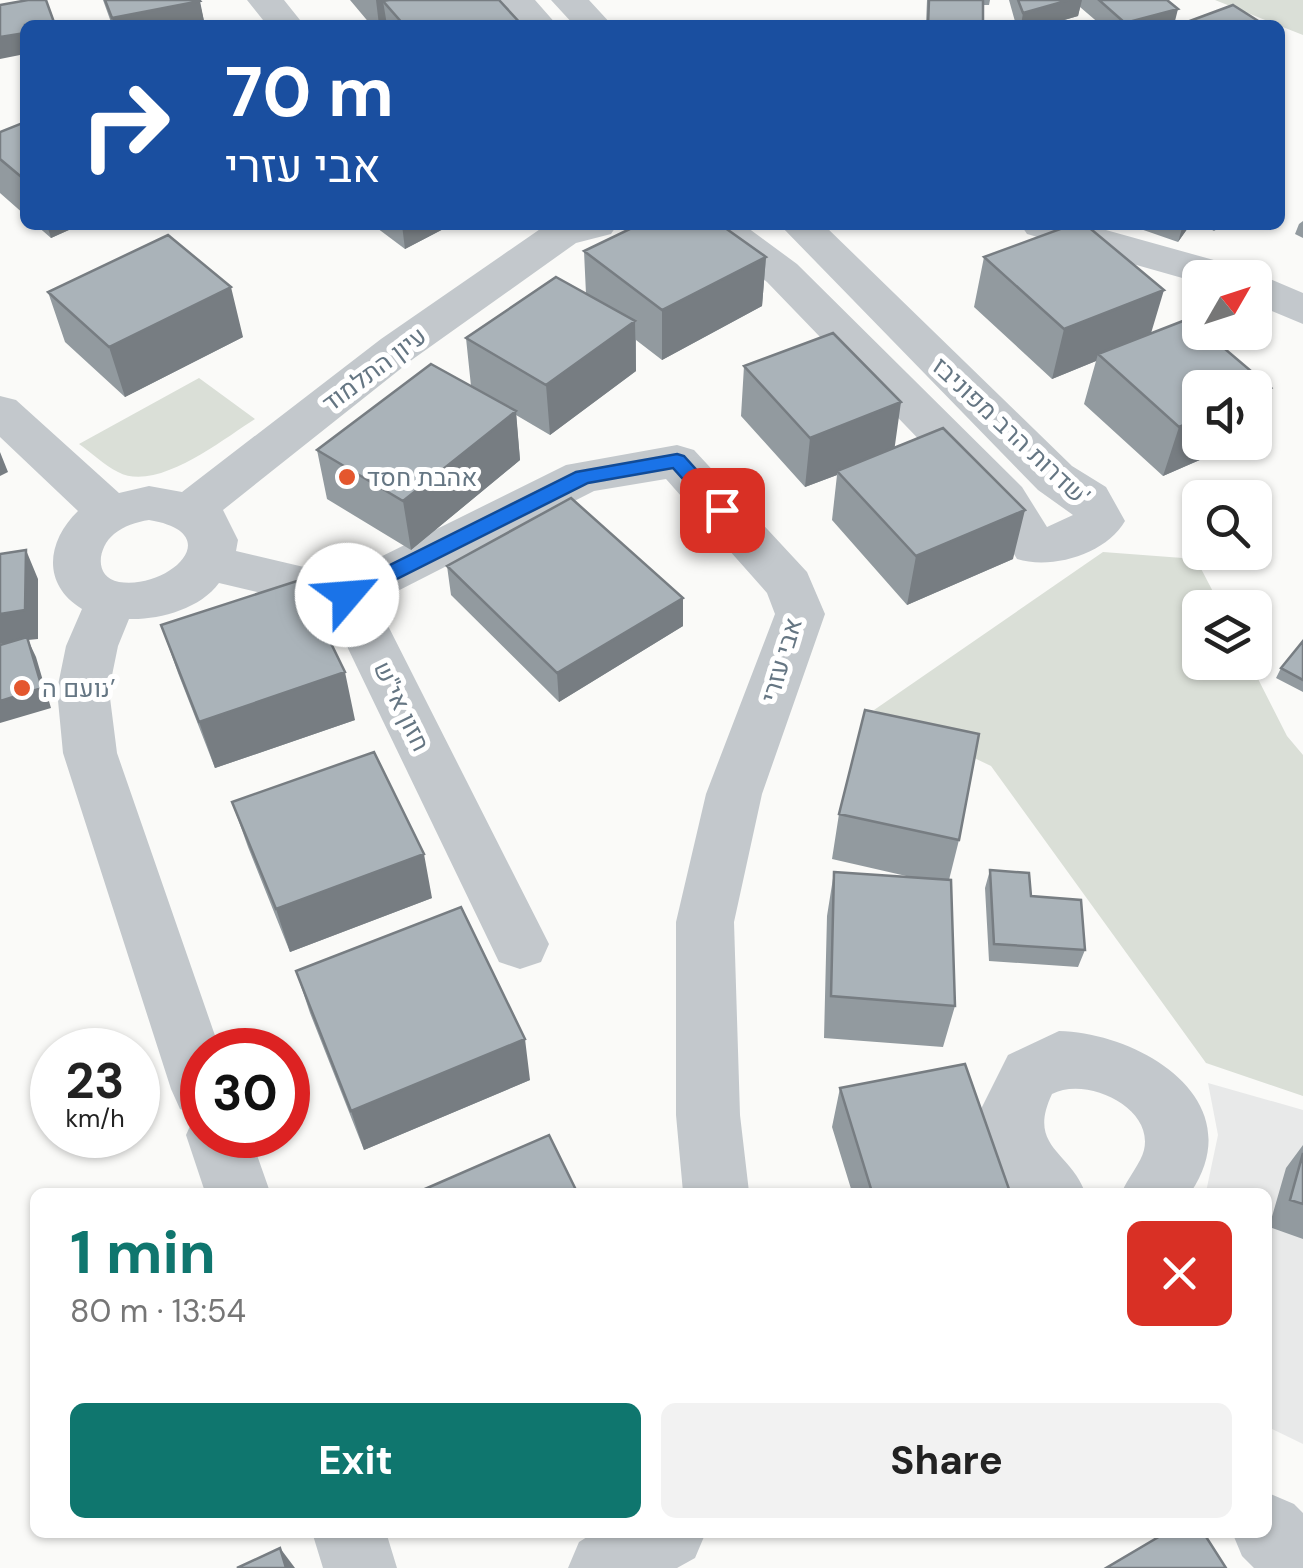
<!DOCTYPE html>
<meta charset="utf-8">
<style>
:root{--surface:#fff;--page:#f2f2f2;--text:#222;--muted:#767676;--accent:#0f766e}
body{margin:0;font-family:"DM Sans",Heebo,sans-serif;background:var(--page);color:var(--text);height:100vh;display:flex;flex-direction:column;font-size:38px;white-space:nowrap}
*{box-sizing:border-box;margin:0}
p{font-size:32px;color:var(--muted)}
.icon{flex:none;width:55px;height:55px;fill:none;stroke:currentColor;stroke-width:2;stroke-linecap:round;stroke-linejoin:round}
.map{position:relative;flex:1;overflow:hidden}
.sheet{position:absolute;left:30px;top:1188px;width:1242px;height:350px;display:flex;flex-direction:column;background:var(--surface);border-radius:15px;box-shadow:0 2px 8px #0004}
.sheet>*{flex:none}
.banner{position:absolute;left:20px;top:20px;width:1265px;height:210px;border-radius:15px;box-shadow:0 2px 8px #0004;background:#1a4fa0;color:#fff;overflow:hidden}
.needle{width:65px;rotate:51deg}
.fabs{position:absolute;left:1182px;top:260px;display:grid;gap:20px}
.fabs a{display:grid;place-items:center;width:90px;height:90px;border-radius:15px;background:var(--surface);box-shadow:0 2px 8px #0004;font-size:50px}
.speed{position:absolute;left:30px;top:1028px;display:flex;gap:20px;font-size:50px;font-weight:700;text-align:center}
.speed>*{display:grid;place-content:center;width:130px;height:130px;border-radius:50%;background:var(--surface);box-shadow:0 2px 8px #0004;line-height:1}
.speed small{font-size:25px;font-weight:400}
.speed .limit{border:15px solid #d22;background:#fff;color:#111}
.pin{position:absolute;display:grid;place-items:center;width:85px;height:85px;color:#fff;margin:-42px;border-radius:20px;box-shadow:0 5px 15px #0006}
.me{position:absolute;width:110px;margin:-55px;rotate:63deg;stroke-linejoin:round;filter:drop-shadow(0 0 8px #0008)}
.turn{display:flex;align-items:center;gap:35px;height:210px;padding:0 40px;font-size:45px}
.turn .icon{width:130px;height:130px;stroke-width:2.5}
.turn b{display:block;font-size:70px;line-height:85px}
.round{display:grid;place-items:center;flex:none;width:105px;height:105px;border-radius:15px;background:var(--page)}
.overview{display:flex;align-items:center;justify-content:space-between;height:170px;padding:0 40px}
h1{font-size:60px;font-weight:700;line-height:75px;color:var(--accent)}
.button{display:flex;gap:20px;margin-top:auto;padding:20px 40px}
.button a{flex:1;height:115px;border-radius:15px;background:var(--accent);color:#fff;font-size:40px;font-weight:700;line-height:115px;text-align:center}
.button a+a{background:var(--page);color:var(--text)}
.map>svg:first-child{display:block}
.built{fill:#e8e9e9}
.green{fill:#dadfd7}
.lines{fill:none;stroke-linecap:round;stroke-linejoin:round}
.minor{fill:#c3c8cc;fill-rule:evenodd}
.wall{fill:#929a9f}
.shaded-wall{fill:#777d82}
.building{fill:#aab3b9;stroke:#777d82;stroke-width:2.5}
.route{fill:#1a73e8;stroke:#114b97;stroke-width:2.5}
.poi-dot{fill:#e4572e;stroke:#fff;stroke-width:4}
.labels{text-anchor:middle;stroke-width:10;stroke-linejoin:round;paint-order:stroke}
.street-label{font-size:25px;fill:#657683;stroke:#fff}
.poi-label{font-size:25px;fill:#657683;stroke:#fff;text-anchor:start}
</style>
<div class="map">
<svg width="1303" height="1568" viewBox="0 0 1303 1568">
<rect width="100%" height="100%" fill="#fafaf8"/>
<path class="built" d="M1208,1083L1303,1110V1444L1268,1427V1192H1206L1218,1135Z"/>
<path class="green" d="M1215,0H1303V35Z
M199,378L255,419C223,439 157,493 118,472C104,465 92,453 79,444Z
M1103,552L1196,559L1221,607L1200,608V662L1250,663L1287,736L1303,755V1096L1206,1063L991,766L874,710Z"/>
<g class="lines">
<path class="minor" d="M247,0H284L304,25H267Z
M497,0H535L557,25H519Z
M551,0H589L612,25H574Z
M546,225H617L611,234L576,243L413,359L223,510L238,540L236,551L342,576L566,465L677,445L694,450L807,572L825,614L762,794L734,922L740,1115L749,1192H683L676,1115V922L706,794L775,614L767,593L666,479L594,491L376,602L549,944L541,962L520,969L499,962L329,609L219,583C200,609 159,620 129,619L118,646L109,690L117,753L220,1050H202V1135H250L270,1192H205L186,1135L195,1115L180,1109L171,1089L63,753L57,690L66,646L82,609C41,584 47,541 78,511L0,437V396L16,400L119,493L149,486L182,492L381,339ZM149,520C229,533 169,590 119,582C93,577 98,547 114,534C124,526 136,522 149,520Z
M697,225H744L797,264L1022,487L1047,527L1073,515L1038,490L780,225H824L1072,466L1106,487L1125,521C1106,554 1052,570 1017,559L988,511L767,282Z
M1021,225H1088L1246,269L1251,276L1270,279L1303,293V324L1255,304V278H1200V283L1027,234Z
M1059,1031C1141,1033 1252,1100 1191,1192H1122C1127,1179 1141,1163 1144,1150C1154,1107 1086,1076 1052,1094C1027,1147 1069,1150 1085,1192H1008L1004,1187L983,1146L981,1109L1008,1055Z
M1268,1493L1294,1504L1303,1513V1568H1254L1242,1556L1232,1532H1268Z
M312,1532H386L397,1568H323Z
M595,1532H706L695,1558L677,1568H568L579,1542Z"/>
</g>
<path class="wall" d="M103,0H199L204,21L183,25H112Z
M350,0H499L522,25H371Z
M927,0H990L989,5H983V25H926Z
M1009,0H1167L1174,25H1101L1080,7L1078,16L1047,25H1016Z
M25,122V215L0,193V132Z
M1303,221V238L1295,234L1299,224Z
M36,225H80L51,238Z
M373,225H451L405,249Z
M1129,225H1190L1178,242Z
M1203,225H1223L1214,231Z
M584,251L766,257L762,306L662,360L636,340V371L550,435L516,415L520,460L411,550L327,499L317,450L471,386L466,338L586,294Z
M984,257L1151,333L1200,442H1241L1163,476L1084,404L1096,361L1052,379L974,307Z
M48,292L243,337L125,397L65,342Z
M744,366L894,448L1013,559L907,605L832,520L837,475L805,487L741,416Z
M447,566L683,626L559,702L451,595Z
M161,625L355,720L215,768L178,673Z
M1303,641V692L1276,678L1281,668Z
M232,802L432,898L290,952L248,847Z
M839,814L959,840L949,880L955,1006L943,1047L824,1038L827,916L834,872L915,878L832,859Z
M990,870L1031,896L1085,950L1078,967L989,961L985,888Z
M296,971L530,1080L364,1150L310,1013Z
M840,1088L1010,1192H852L832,1127Z
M1303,1145V1239L1269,1227L1286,1168Z"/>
<path class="shaded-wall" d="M376,0H469L383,1L387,25H379Z
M1069,0H1082L1078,16L1047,25H1021L1023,13Z
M200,1L204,21L183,25H114L112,18Z
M1178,9L1174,25H1125V23Z
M25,33V54L0,59V37Z
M47,225H80L51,238Z
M402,225H451L405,249Z
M1183,225H1190L1178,242Z
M766,257L762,306L662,360V310Z
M231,287L243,337L125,397L109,347Z
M1164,290L1149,340L1098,354L1096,361L1052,379L1064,329Z
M635,321L636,371L550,435L546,385Z
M1271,388L1255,431V395Z
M901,402L894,452L837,471V475L805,487L810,438Z
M516,411L520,460L411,550L403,501Z
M1200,418V442H1241L1163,476L1179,427Z
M0,452L8,472L0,476Z
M1025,510L1013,559L907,605L916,556Z
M26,550L38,579V639L28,640L36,657L51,708L0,723V701L28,640L0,644V614Z
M683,598V626L559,702L557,673Z
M345,672L355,720L215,768L199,722Z
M424,854L432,898L290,952L276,909Z
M525,1039L530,1080L364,1150L351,1111Z
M280,1548L295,1568H286Z"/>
<path class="building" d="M28,0H46L55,25H25V33L0,37V5Z
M105,0H199L200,1L112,18Z
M389,0H499L522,25H404L383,1Z
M929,0H983V25H928Z
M1018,0H1069L1023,13Z
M1099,0H1167L1178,9L1125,23Z
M1233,5L1263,24L1179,25Z
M25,122V180L0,159V132Z
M638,225H721L766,257L662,310L584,251Z
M1071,225H1086L1164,290L1064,329L984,257Z
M168,235L231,287L109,347L48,292Z
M556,277L635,321L546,385L466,338Z
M1188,319L1200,328V332H1205L1271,388L1255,395V388H1200V418L1179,427L1098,354Z
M833,333L901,402L810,438L744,366Z
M431,364L516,411L403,501L317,450Z
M943,428L1025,510L916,556L837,471Z
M571,498L683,598L557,673L447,566Z
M26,550L25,610L0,614V554Z
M300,580L345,672L199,722L161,625Z
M27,637L42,688L0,701V645Z
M1303,641V680L1281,668Z
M865,710L979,734L959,840L839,814Z
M374,752L424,854L276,909L232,802Z
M990,870L1029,873L1031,896L1081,900L1085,950L994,944Z
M834,872L951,880L955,1006L831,996Z
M461,907L525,1039L351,1111L296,971Z
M965,1064L1010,1192H872L840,1088Z
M549,1135L577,1192H418Z
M1303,1153V1204L1290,1200Z
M1167,1532H1203L1226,1568H1106Z
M280,1548L286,1568H237Z"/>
<path class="route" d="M677,454L684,456L729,506V515H715L673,468L588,483L355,600H340L337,595L340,590L576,472Z"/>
<g class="poi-dot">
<circle cx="347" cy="477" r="10"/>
<circle cx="22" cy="688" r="10"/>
</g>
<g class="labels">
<g class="street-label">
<text transform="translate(374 369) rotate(-37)" y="9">עיון התלמוד</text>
<text transform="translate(1011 431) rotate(43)" y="9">שדרות הרב מפוניבז'</text>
<text transform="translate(781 660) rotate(-73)" y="9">אבי עזרי</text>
<text transform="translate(402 706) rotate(64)" y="9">חזון אי"ש</text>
</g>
<g class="poi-label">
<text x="367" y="486">אהבת חסד</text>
<text x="42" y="697">נועם ה’</text>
</g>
</g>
</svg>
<div class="fabs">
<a><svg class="needle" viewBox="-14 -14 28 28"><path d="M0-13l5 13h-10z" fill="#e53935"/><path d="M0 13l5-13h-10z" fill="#767676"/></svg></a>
<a><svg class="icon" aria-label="sound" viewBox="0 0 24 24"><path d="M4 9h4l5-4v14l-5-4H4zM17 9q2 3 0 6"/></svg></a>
<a><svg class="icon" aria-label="search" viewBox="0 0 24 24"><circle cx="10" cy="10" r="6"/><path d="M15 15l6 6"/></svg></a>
<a><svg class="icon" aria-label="layers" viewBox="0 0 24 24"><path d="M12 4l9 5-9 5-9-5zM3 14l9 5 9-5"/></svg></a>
</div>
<div class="speed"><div>23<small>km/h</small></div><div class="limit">30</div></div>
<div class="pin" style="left:722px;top:510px;background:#d93025"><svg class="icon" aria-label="arrive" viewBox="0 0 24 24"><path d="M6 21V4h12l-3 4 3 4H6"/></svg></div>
<svg class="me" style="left:347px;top:595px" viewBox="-20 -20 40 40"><circle r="19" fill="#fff"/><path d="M0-13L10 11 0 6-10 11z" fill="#1a73e8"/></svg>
<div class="banner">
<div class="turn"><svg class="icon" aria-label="right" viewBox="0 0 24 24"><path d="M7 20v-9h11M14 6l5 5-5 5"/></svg><div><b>70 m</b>אבי עזרי</div></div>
</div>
<section class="sheet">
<div class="overview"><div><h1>1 min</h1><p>80 m · 13:54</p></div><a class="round" style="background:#d93025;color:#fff"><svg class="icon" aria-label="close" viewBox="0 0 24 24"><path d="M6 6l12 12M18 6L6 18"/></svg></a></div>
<div class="button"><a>Exit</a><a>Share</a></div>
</section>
</div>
